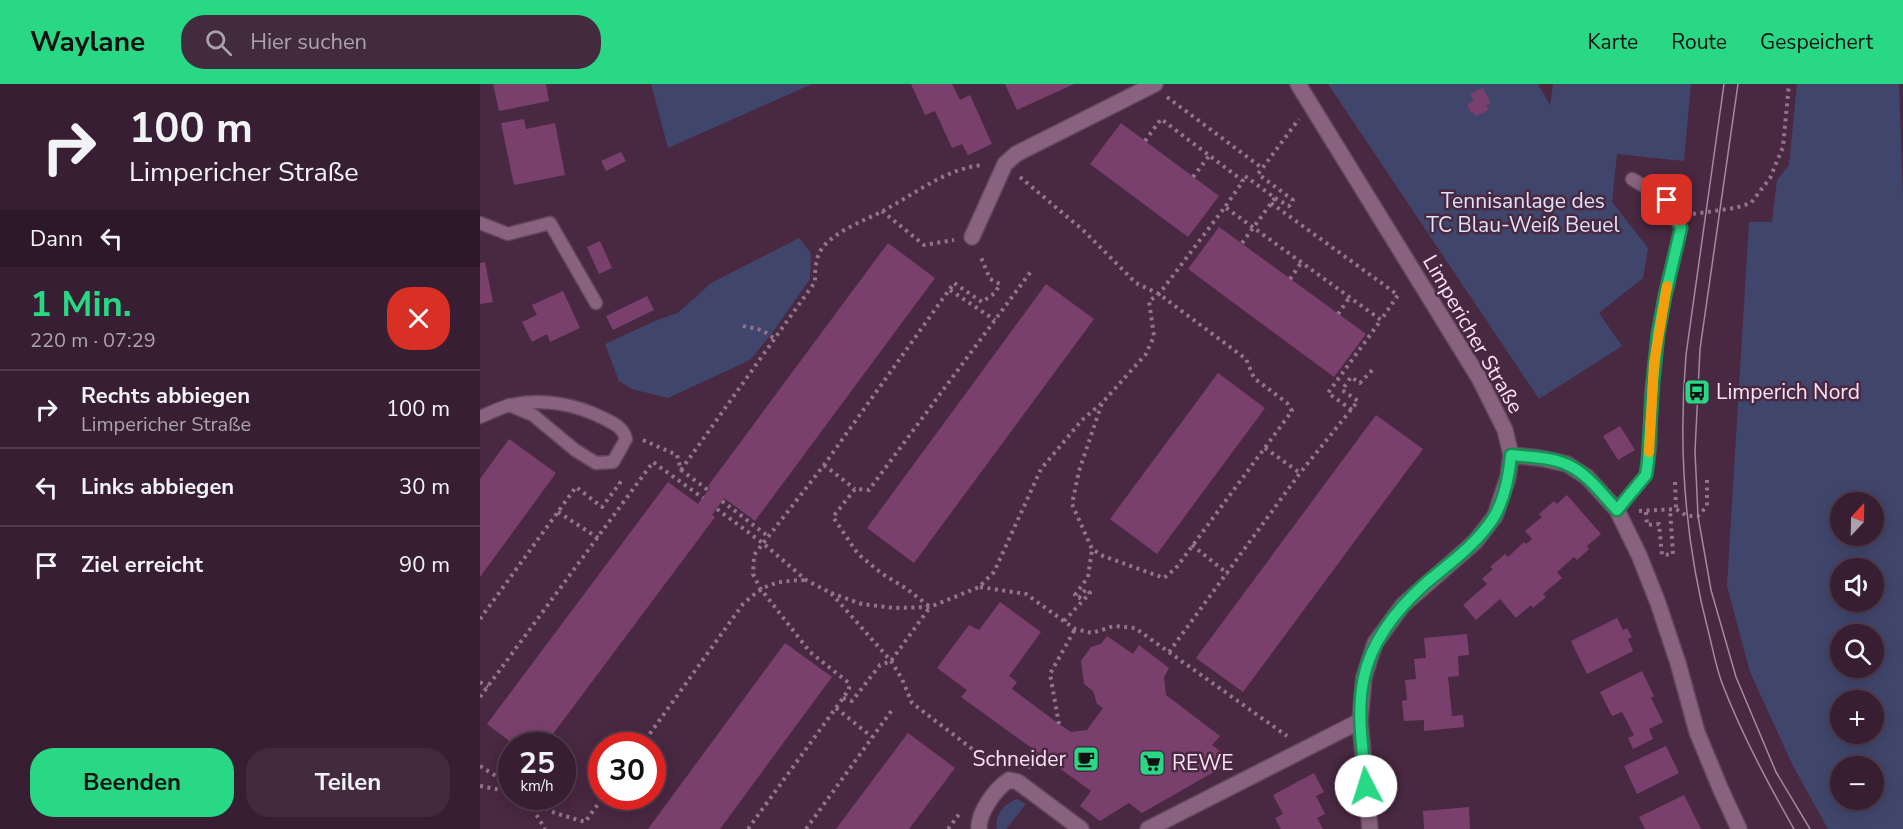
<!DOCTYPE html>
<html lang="de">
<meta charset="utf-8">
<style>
:root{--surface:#371e32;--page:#422b3e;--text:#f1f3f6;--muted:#aaa2ac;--line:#513c4d;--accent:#29d885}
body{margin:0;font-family:"Nunito Sans",sans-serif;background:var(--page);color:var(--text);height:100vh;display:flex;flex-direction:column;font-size:22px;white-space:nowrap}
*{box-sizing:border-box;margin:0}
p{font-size:20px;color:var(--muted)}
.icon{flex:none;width:33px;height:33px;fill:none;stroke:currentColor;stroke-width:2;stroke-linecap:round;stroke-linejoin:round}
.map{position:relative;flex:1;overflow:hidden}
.panel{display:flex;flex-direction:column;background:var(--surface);width:480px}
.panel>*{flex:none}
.banner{background:#371e32;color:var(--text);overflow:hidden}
.needle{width:39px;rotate:22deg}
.controls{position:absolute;left:1350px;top:408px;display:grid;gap:12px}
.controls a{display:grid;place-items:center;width:54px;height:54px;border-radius:50%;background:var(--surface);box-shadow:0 3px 15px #0003,0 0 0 2px var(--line);font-size:30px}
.speed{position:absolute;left:18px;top:648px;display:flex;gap:12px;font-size:30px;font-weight:700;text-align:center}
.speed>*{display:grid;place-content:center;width:78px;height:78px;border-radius:50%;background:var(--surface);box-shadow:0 3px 15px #0003,0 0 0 2px var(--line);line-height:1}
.speed small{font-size:15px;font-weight:400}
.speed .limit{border:9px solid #d22;background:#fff;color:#111}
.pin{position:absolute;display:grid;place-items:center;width:51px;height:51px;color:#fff;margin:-26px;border-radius:12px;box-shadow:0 3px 9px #0006}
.me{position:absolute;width:66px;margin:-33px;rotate:355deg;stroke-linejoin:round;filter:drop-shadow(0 0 4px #0008)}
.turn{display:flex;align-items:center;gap:21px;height:126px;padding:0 30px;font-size:27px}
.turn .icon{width:78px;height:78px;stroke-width:2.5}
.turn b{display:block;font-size:42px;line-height:51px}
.then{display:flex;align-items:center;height:57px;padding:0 30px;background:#0003;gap:12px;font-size:22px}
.round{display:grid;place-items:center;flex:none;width:63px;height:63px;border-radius:24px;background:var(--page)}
.headline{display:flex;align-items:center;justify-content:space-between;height:102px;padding:0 30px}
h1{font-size:36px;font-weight:700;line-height:45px;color:var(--accent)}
.action{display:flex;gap:12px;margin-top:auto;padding:12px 30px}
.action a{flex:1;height:69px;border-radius:24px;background:var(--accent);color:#111;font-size:24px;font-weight:700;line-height:69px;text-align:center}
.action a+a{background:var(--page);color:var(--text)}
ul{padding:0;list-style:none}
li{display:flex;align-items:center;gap:18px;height:78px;padding:0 30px;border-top:2px solid var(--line)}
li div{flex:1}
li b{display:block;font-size:22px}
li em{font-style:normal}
header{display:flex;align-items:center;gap:36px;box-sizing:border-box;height:84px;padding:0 30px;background:var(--accent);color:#111}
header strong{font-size:28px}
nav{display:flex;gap:33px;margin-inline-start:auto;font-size:21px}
.search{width:420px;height:54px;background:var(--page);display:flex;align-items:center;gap:15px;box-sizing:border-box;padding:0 21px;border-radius:24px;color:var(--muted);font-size:22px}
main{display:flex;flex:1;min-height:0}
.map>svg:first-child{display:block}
.green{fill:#40466b;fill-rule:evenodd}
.building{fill:#7a406d}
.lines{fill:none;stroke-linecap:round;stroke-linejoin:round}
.lane-casing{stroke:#63465d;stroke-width:15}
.street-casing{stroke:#63465d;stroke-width:18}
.path{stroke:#92758b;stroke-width:4;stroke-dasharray:3 4.5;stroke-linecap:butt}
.lane{stroke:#88627e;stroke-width:12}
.street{stroke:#88627e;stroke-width:15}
.tram{stroke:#a5899e;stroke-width:1.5}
.route-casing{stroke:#1b8c56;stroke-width:15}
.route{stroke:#29d885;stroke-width:10}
.slow{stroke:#f59e0b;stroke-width:10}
.labels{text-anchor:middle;stroke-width:5;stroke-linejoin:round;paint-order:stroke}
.park-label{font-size:21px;fill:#dee3f6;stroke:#492842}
.street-label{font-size:21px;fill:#fae3f3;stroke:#492842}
.poi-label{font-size:21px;fill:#fae3f3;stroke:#492842;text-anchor:start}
</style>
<header>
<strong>Waylane</strong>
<div class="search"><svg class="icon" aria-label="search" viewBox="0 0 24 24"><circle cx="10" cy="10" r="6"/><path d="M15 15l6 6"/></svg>Hier suchen</div>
<nav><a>Karte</a><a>Route</a><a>Gespeichert</a></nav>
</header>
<main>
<section class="panel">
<div class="banner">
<div class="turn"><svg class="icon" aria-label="right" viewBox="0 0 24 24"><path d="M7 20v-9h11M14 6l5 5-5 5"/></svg><div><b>100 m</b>Limpericher Straße</div></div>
<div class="then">Dann<svg class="icon" aria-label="left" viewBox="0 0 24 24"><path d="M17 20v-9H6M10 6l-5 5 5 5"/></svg></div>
</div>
<div class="headline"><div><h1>1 Min.</h1><p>220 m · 07:29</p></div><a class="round" style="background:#d93025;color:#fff"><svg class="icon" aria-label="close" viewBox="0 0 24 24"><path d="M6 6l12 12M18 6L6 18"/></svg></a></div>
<ul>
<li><svg class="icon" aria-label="right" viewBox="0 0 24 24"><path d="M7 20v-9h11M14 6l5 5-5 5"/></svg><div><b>Rechts abbiegen</b><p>Limpericher Straße</p></div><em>100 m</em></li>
<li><svg class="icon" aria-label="left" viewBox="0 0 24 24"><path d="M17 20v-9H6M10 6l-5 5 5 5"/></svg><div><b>Links abbiegen</b></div><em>30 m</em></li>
<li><svg class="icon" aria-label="arrive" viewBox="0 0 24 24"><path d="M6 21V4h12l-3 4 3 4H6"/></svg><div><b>Ziel erreicht</b></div><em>90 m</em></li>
</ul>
<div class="action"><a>Beenden</a><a>Teilen</a></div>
</section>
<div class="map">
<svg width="1423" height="745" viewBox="0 0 1423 745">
<rect width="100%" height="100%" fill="#492842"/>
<path class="green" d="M171,0H332L188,64Z
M848,0H1058L1070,21L1073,0H1211L1204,77L1137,70L1132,118L1168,164L1163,194L1119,229L1142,262L1059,315Z
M1317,0H1419L1423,114V745H1348L1312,680L1270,588L1247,502L1269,138H1292L1297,96L1309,81ZM1394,418V452H1360V418ZM1394,484V518H1360V484ZM1394,550V584H1360V550ZM1360,616H1394V650H1360ZM1394,682V716H1360V682Z
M319,154L331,169L330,195L290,252L270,276L188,314L152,305L139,297L125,260L177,236L198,229L231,199Z
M537,715L546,720L526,745H517C514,731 524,720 537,715Z"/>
<path class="building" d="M13,0H66L69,17L19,27Z
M431,0H472L480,16L490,11L512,60L488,71L482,60L472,64L455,27L445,31Z
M525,0H594L537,26Z
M1003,4L1011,19L1006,21L1009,26L996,32L993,28L991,29L987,20L994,17L990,10Z
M44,35L46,45L75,39L85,91L34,101L21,39Z
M641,39L739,112L708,153L610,80Z
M141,68L146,77L126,87L121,77Z
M739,143L886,250L854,293L708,185Z
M120,157L132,184L119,190L107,163Z
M408,159L455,194L275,437L244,414L232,431L235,433L64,662H36L7,640L188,398L218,420L230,404L228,402Z
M5,178L13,218L0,220V179Z
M566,200L614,235L434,479L387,444Z
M83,207L100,244L70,258L67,250L52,258L42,238L57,231L52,221Z
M167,212L174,226L133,246L126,232Z
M738,289L785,324L677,470L630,435Z
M896,331L943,365L763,608L716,574Z
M1140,342L1155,366L1138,376L1123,352Z
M29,355L76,389L0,493V395Z
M1087,411L1121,450L1107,462L1109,465L1097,476L1094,473L1077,488L1082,494L1063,510L1066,513L1053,524L1051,521L1036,534L1020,515L996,536L983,521L1007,500L1002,495L1013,485L1010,483L1025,470L1028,473L1044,458L1046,460L1052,455L1045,447L1062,433L1059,430L1074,417L1077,420Z
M520,518L561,548L529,592L537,598L532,605L579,640L591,648L607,646L623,624L617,620L613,607L604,600L601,577L611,563L621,560L627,552L653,570L659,561L689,584L684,593L686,611L740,652L732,661L753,677L662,729L649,719L620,737L600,722L611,707L481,613L487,606L457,584L489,541L499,546Z
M1137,534L1143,546L1147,544L1152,553L1148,555L1153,567L1107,590L1091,557Z
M987,550L989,571L978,572L979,592L968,593L972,632L983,631L984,643L944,647V636L924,637L922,617L927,616L925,596L936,595L934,575L946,574L944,554Z
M305,559L352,593L315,643L240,745H168Z
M1162,587L1174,612L1171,614L1183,638L1169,645L1173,655L1153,665L1148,654L1154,651L1142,628L1132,632L1120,608Z
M428,649L475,684L429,745H356Z
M1186,662L1199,689L1157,710L1144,682Z
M834,689L844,708L836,712L845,730L837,734L843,745H801L795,734L803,730L793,711Z
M1204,711L1221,745H1165L1159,733Z
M989,723L990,745H944L943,727Z"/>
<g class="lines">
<defs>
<path id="lane" d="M0,139L28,150L70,139L116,219
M0,333C10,329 21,323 31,321C62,314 95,320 123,334C133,339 143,343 146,355L133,378L116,379L95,366L53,331L29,321
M1137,426L1166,391L1170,362L1171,314L1178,250L1185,212L1201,144L1187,116L1152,95"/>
<path id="street" d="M818,0L999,294L1025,346L1031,371L1028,393L1015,432L995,458L923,521L895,559L884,593L880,637L890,745
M492,153L525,80L536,70L675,0
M1031,371L1059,374L1087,380L1107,393L1137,426L1159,471L1178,519L1198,579L1217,648L1241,706L1259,745
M499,745C498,729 515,705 529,696L538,698L601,745
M668,745L880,637"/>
</defs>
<use href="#lane" class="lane-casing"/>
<use href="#street" class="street-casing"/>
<path class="path" d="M687,13L782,84
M665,57L681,35L763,97L745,123
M540,93L604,147L656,199L679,210L766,275L774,294L807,319L812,327L696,484L684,494L623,472L612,465L592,420L599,387L622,319
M713,93L729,72
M795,114L809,122L813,116L778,90L819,35
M791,119L918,211L901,236
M402,127L444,161L474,156
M1213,130L1255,124L1271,119L1290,94L1303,63L1309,0
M762,159L795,114L765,92
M810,195L821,179
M470,206L515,236
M858,230L869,214
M263,242L282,246L295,255
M163,356L197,371L201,386L228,406
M785,364L820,389
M344,381L375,405
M201,386L335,198C335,186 335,173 343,163C356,147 385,136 403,127C433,111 468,83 504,81
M1195,398L1196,425
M242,417L289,453
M237,425L284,460L326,496L351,509L411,577L422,595L432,619L516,683
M1159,427L1196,425L1207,432H1218L1227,422V396
M78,428L118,454
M1166,428L1167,441L1179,440L1182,471L1193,470L1190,425
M712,461L748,490
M500,503L546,510L595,545L612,549L634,542L655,544L807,652
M351,509L382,520L414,524L450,523L499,503L514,488L561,385L602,336L622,319L666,270L674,252L669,217L679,210L745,123L901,236L848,309L872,326
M0,535L96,403L122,423L140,399L136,396
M584,537L610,509L606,505L599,514L595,511L608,493L612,465
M689,568L820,389L878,317L862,306L871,293L880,299L894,284
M0,598L8,603
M0,613L173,378L223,414
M363,614L372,617L400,581L411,577L450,523L427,505L401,489L378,470L353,433L375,405L389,406L552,186
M356,624L392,653
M579,640L570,590L595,545
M161,662L263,520C286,499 295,497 326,496
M0,682L16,692L27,707L32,709
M548,684L558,670
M0,702L26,707
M38,712L75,729L105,738L124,712
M49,718L65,745
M268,745L363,614L369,605V599L330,568L280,504L273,490L274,471L344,381L474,199L502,218L515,209L520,200L510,195L500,171
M326,745L412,626
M468,745L480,729"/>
<use href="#lane" class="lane"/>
<use href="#street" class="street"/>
<path class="tram" d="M1244,0L1206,271C1198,365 1205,459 1229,550C1233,566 1236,583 1242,599C1261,649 1287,698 1314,745
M1258,0L1220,265L1215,367L1218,432L1231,506L1256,593L1296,688L1330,745"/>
</g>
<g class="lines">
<defs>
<path id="route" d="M886,702C883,666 876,628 884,593C892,555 918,524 946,499C970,479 997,460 1014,433C1025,414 1029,392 1031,371C1049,373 1071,373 1088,381C1108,390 1122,410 1137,426L1166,391L1168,377L1173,297L1178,250L1185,212L1201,144L1187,116"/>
</defs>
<use href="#route" class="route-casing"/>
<use href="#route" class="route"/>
<path class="slow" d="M1169,368L1174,279L1187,202"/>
</g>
<defs>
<symbol id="bus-square" viewBox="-11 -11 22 22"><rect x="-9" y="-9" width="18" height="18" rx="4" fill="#29d885" stroke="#492842"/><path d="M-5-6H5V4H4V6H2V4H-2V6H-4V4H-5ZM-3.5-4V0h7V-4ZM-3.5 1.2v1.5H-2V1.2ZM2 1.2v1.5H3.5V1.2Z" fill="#111"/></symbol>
<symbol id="cafe-square" viewBox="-11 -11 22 22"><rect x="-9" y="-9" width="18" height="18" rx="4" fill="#29d885" stroke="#492842"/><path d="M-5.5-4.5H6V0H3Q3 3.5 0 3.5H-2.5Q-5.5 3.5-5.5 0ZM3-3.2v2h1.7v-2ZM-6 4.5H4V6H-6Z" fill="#111"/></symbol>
<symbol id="supermarket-square" viewBox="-11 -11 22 22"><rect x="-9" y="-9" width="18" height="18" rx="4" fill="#29d885" stroke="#492842"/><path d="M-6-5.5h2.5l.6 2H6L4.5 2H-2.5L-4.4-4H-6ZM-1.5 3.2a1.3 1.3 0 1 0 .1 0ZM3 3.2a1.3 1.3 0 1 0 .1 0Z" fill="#111"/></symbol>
</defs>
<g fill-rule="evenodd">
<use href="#bus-square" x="1202" y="293" width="30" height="30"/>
<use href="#cafe-square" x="591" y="660" width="30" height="30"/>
<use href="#supermarket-square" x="657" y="664" width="30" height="30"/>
</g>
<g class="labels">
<g class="park-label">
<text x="1043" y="124">Tennisanlage des<tspan x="1043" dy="24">TC Blau-Weiß Beuel</tspan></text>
</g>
<g class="street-label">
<text transform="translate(993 250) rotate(60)" y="7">Limpericher Straße</text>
</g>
<g class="poi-label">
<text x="1236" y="315">Limperich Nord</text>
<text x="586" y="682" text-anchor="end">Schneider</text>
<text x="692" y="686">REWE</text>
</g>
</g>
</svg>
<div class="controls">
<a><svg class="needle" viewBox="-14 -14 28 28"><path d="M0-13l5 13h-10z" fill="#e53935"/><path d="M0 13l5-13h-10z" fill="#aaa2ac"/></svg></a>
<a><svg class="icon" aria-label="sound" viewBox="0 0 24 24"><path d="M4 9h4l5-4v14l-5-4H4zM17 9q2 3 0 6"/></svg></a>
<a><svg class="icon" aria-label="search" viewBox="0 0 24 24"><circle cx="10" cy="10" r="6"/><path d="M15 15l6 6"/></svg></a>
<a>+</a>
<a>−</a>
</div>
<div class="speed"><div>25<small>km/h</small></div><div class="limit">30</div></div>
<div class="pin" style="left:1187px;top:116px;background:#d93025"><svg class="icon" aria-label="arrive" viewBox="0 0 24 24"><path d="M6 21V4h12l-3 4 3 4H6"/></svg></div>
<svg class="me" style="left:886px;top:702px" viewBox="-20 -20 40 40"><circle r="19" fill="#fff"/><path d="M0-13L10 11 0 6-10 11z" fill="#29d885"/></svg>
</div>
</main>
